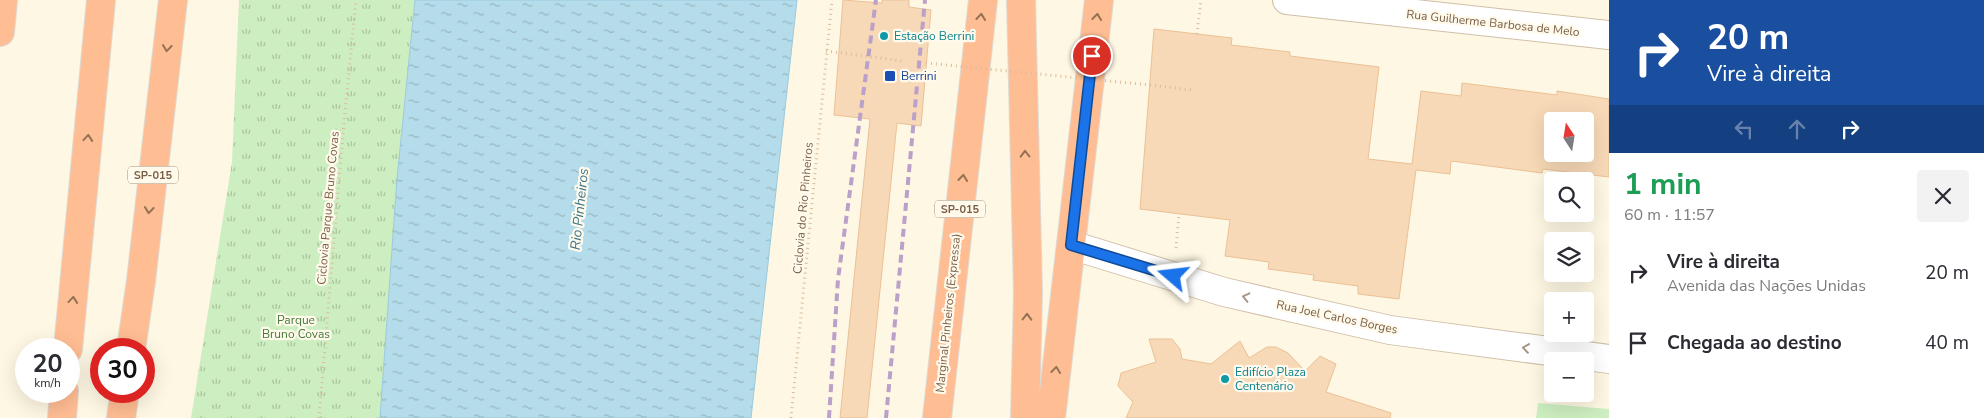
<!DOCTYPE html>
<html lang="pt">
<meta charset="utf-8">
<style>
:root{--surface:#fff;--page:#f2f2f3;--text:#2b2b33;--muted:#7c7c81}
body{margin:0;font-family:"Nunito Sans",sans-serif;background:var(--page);color:var(--text);height:100vh;display:flex;flex-direction:column;font-size:19px;white-space:nowrap}
*{box-sizing:border-box;margin:0}
p{font-size:16px;color:var(--muted)}
.icon{flex:none;width:28px;height:28px;fill:none;stroke:currentColor;stroke-width:2;stroke-linecap:round;stroke-linejoin:round}
.map{position:relative;flex:1;overflow:hidden}
.drawer{display:flex;flex-direction:column;background:var(--surface);width:375px}
.drawer>*{flex:none}
.top-card{background:#1a4fa0;color:#fff;overflow:hidden}
.needle{width:32px;rotate:348deg}
.tools{position:absolute;left:1544px;top:112px;display:grid;gap:10px}
.tools a{display:grid;place-items:center;width:50px;height:50px;border-radius:5px;background:var(--surface);box-shadow:0 5px 20px #0002;font-size:25px}
.speed{position:absolute;left:15px;top:338px;display:flex;gap:10px;font-size:25px;font-weight:700;text-align:center}
.speed>*{display:grid;place-content:center;width:65px;height:65px;border-radius:50%;background:var(--surface);box-shadow:0 5px 20px #0002;line-height:1}
.speed small{font-size:12px;font-weight:400}
.speed .limit{border:8px solid #d22;background:#fff;color:#111}
.pin{position:absolute;display:grid;place-items:center;width:42px;height:42px;color:#fff;margin:-21px;border:2px solid #fff;border-radius:50%;box-shadow:0 1px 5px #0007}
.me{position:absolute;width:55px;margin:-28px;rotate:287deg;stroke-linejoin:round;filter:drop-shadow(0 0 4px #0008)}
.turn{display:flex;align-items:center;gap:18px;height:105px;padding:0 15px;font-size:22px}
.turn .icon{width:65px;height:65px;stroke-width:2.5}
.turn b{display:block;font-size:35px;line-height:42px}
.lanes{display:flex;align-items:center;height:48px;padding:0 15px;background:#0003;justify-content:center;gap:25px;direction:ltr}
.lanes .off{opacity:.35}
.round{display:grid;place-items:center;flex:none;width:52px;height:52px;border-radius:5px;background:var(--page)}
.overview{display:flex;align-items:center;justify-content:space-between;height:85px;padding:0 15px}
h1{font-size:30px;font-weight:700;line-height:38px;color:#1e9e55}
ul{padding:0;list-style:none}
li{display:flex;align-items:center;gap:15px;height:70px;padding:0 15px}
li div{flex:1}
li b{display:block;font-size:19px}
li em{font-style:normal}
main{display:flex;flex:1;min-height:0}
.map>svg:first-child{display:block}
.grass{fill:url(#grass-tufts)}
.garden{fill:#cceec0}
.water{fill:url(#water-ripples);stroke:#9acadd}
.building{fill:#f7d9b7;stroke:#ebc196;fill-rule:evenodd}
.lines{fill:none;stroke-linecap:round;stroke-linejoin:round}
.street-casing{stroke:#d1bfa8;stroke-width:30}
.highway-casing{stroke:#dfd9d3;stroke-width:30}
.path{stroke:#dcbc9a;stroke-width:3;stroke-dasharray:1 4;stroke-linecap:butt}
.street{stroke:#fff;stroke-width:28}
.highway{stroke:#ffbd93;stroke-width:28}
.rail{stroke:#bba0c9;stroke-width:4;stroke-dasharray:8 5;stroke-linecap:butt}
.path-bridge{stroke:#dcbc9a;stroke-width:3;stroke-dasharray:1 4;stroke-linecap:butt}
.oneway{stroke:#947255}
.oneway2{stroke:#a89787}
.route-casing{stroke:#114b97;stroke-width:12}
.route{stroke:#1a73e8;stroke-width:9}
.culture-dot{fill:#0f9aa8;stroke:#fffaeb;stroke-width:2}
.transit-dot{fill:#1a4fb4;stroke:#fffaeb;stroke-width:2}
.labels{text-anchor:middle;stroke-width:4.5;stroke-linejoin:round;paint-order:stroke}
.shield{fill:#fffaeb;stroke:#a18e78;stroke-width:1}
.shield-label{font-size:11px;font-weight:bold;fill:#795f46}
.street-label{font-size:12px;fill:#795f46;stroke:#fffaeb}
.culture-label{font-size:12px;fill:#0d838f;stroke:#fffaeb;text-anchor:start}
.transit-label{font-size:12px;fill:#164399;stroke:#fffaeb;text-anchor:start}
.park-label{font-size:12px;fill:#457a3a;stroke:#fffaeb}
.water-label{font-size:14px;font-style:italic;fill:#3d778f;stroke:#fffaeb}
</style>
<main>
<div class="map">
<svg width="1609" height="418" viewBox="0 0 1609 418">
<defs>
<pattern id="grass-tufts" width="24" height="20" patternUnits="userSpaceOnUse" patternTransform="scale(1.25)"><rect width="24" height="20" fill="#cceec0"/><path d="M3 7l-1-3M5 7V3M7 7l1-3M15 17l-1-3M17 17v-4M19 17l1-3" fill="none" stroke="#aac49e"/></pattern>
<pattern id="water-ripples" width="26" height="14" patternUnits="userSpaceOnUse" patternTransform="scale(1.25)"><rect width="26" height="14" fill="#b5dcea"/><path d="M2 4q2-2 4 0t4 0M15 11q2-2 4 0t4 0" fill="none" stroke="#98b6bf"/></pattern>
</defs>
<rect width="100%" height="100%" fill="#fef7e3"/>
<path class="grass" d="M239,0H415L397,179L380,418H191L232,162Z"/>
<path class="garden" d="M1538,403L1609,409V418H1536Z"/>
<path class="water" d="M415,0H797L751,418H380L397,179Z"/>
<path class="building" d="M843,0L882,3V0H909V7L931,10L921,126L897,123L867,418H840L870,119L834,115Z
M1154,29L1232,38L1231,45L1290,52V56L1379,67L1368,159L1412,164L1421,91L1461,96L1462,83L1557,95V91L1609,99V177L1543,169L1542,173L1451,161L1450,174L1416,170L1399,299L1358,294V286L1313,280L1314,275L1268,269L1269,262L1225,256L1230,220L1140,209ZM1552,121H1585V154H1552Z
M1149,339H1172L1180,349L1182,359L1211,364L1240,341L1249,358L1267,347H1276L1288,353L1305,371L1320,356L1336,364L1326,392L1391,413L1390,418H1126L1133,402L1118,386L1121,373L1156,362Z"/>
<g class="lines">
<defs>
<path id="street" d="M1287,0L1609,35
M1071,245L1224,292L1390,330L1609,359"/>
<path id="highway" d="M1021,0L1028,293L1025,418
M0,32L3,0
M68,349L101,0
M131,349L141,281L173,0
M62,418L64,391
M121,418L125,391
M937,418L983,0
M1051,418L1099,0"/>
</defs>
<use href="#street" class="street-casing"/>
<use href="#highway" class="highway-casing"/>
<path class="path" d="M1197,34L1201,0
M826,51L903,61
M1150,85L1192,90
M1176,248L1179,214
M319,418L344,123L356,0
M791,418L832,0"/>
<use href="#street" class="street"/>
<use href="#highway" class="highway"/>
<path class="rail" d="M829,418L838,279L876,0
M886,418L925,0"/>
<path class="path-bridge" d="M926,63L1150,85"/>
</g>
<defs><path id="oneway-chevron" d="M-2-3.5L2.5 0L-2 3.5" fill="none" stroke-width="1.6" stroke-linecap="round" stroke-linejoin="round" transform="scale(1.25)"/></defs>
<g class="oneway">
<use href="#oneway-chevron" transform="translate(981 17) rotate(-84)"/>
<use href="#oneway-chevron" transform="translate(1097 17) rotate(-84)"/>
<use href="#oneway-chevron" transform="translate(167 48) rotate(96)"/>
<use href="#oneway-chevron" transform="translate(88 138) rotate(-85)"/>
<use href="#oneway-chevron" transform="translate(1025 154) rotate(-91)"/>
<use href="#oneway-chevron" transform="translate(963 178) rotate(-84)"/>
<use href="#oneway-chevron" transform="translate(149 210) rotate(96)"/>
<use href="#oneway-chevron" transform="translate(73 300) rotate(-85)"/>
<use href="#oneway-chevron" transform="translate(1027 317) rotate(-89)"/>
<use href="#oneway-chevron" transform="translate(1056 370) rotate(-83)"/>
</g>
<g class="oneway2">
<use href="#oneway-chevron" transform="translate(1246 297) rotate(-167)"/>
<use href="#oneway-chevron" transform="translate(1526 348) rotate(-172)"/>
</g>
<g class="lines">
<defs>
<path id="route" d="M1092,56L1071,245L1173,276"/>
</defs>
<use href="#route" class="route-casing"/>
<use href="#route" class="route"/>
</g>
<g class="culture-dot">
<circle cx="884" cy="36" r="5"/>
<circle cx="1225" cy="379" r="5"/>
</g>
<rect class="transit-dot" x="884" y="70" width="12" height="12" rx="2.5"/>
<g class="labels">
<g class="shield">
<rect x="128" y="166.5" width="50" height="17" rx="4"/>
<rect x="935" y="200.5" width="50" height="17" rx="4"/>
</g>
<g class="shield-label">
<text x="153" y="179">SP-015</text>
<text x="960" y="213">SP-015</text>
</g>
<g class="street-label">
<text transform="translate(1493 23) rotate(6)" y="4">Rua Guilherme Barbosa de Melo</text>
<text transform="translate(328 208) rotate(-85)" y="4">Ciclovia Parque Bruno Covas</text>
<text transform="translate(803 208) rotate(-85)" y="4">Ciclovia do Rio Pinheiros</text>
<text transform="translate(948 313) rotate(-84)" y="4">Marginal Pinheiros (Expressa)</text>
<text transform="translate(1337 317) rotate(12)" y="4">Rua Joel Carlos Borges</text>
</g>
<g class="culture-label">
<text x="894" y="40">Estação Berrini</text>
<text x="1235" y="376">Edifício Plaza<tspan x="1235" dy="14">Centenário</tspan></text>
</g>
<g class="transit-label">
<text x="901" y="80">Berrini</text>
</g>
<g class="park-label">
<text x="296" y="324">Parque<tspan x="296" dy="14">Bruno Covas</tspan></text>
</g>
<g class="water-label">
<text transform="translate(579 209) rotate(-84)" y="5">Rio Pinheiros</text>
</g>
</g>
</svg>
<div class="tools">
<a><svg class="needle" viewBox="-14 -14 28 28"><path d="M0-13l5 13h-10z" fill="#e53935"/><path d="M0 13l5-13h-10z" fill="#7c7c81"/></svg></a>
<a><svg class="icon" aria-label="search" viewBox="0 0 24 24"><circle cx="10" cy="10" r="6"/><path d="M15 15l6 6"/></svg></a>
<a><svg class="icon" aria-label="layers" viewBox="0 0 24 24"><path d="M12 4l9 5-9 5-9-5zM3 14l9 5 9-5"/></svg></a>
<a>+</a>
<a>−</a>
</div>
<div class="speed"><div>20<small>km/h</small></div><div class="limit">30</div></div>
<div class="pin" style="left:1092px;top:56px;background:#d93025"><svg class="icon" aria-label="arrive" viewBox="0 0 24 24"><path d="M6 21V4h12l-3 4 3 4H6"/></svg></div>
<svg class="me" style="left:1173px;top:276px" viewBox="-20 -20 40 40"><path d="M0-17L14 15 0 8-14 15z" fill="#1a73e8" stroke="#fff" stroke-width="4"/></svg>
</div>
<section class="drawer">
<div class="top-card">
<div class="turn"><svg class="icon" aria-label="right" viewBox="0 0 24 24"><path d="M7 20v-9h11M14 6l5 5-5 5"/></svg><div><b>20 m</b>Vire à direita</div></div>
<div class="lanes"><svg class="icon off" aria-label="left" viewBox="0 0 24 24"><path d="M17 20v-9H6M10 6l-5 5 5 5"/></svg><svg class="icon off" aria-label="ahead" viewBox="0 0 24 24"><path d="M12 20V5M6 11l6-6 6 6"/></svg><svg class="icon" aria-label="right" viewBox="0 0 24 24"><path d="M7 20v-9h11M14 6l5 5-5 5"/></svg></div>
</div>
<div class="overview"><div><h1>1 min</h1><p>60 m · 11:57</p></div><a class="round"><svg class="icon" aria-label="close" viewBox="0 0 24 24"><path d="M6 6l12 12M18 6L6 18"/></svg></a></div>
<ul>
<li><svg class="icon" aria-label="right" viewBox="0 0 24 24"><path d="M7 20v-9h11M14 6l5 5-5 5"/></svg><div><b>Vire à direita</b><p>Avenida das Nações Unidas</p></div><em>20 m</em></li>
<li><svg class="icon" aria-label="arrive" viewBox="0 0 24 24"><path d="M6 21V4h12l-3 4 3 4H6"/></svg><div><b>Chegada ao destino</b></div><em>40 m</em></li>
</ul>
</section>
</main>
